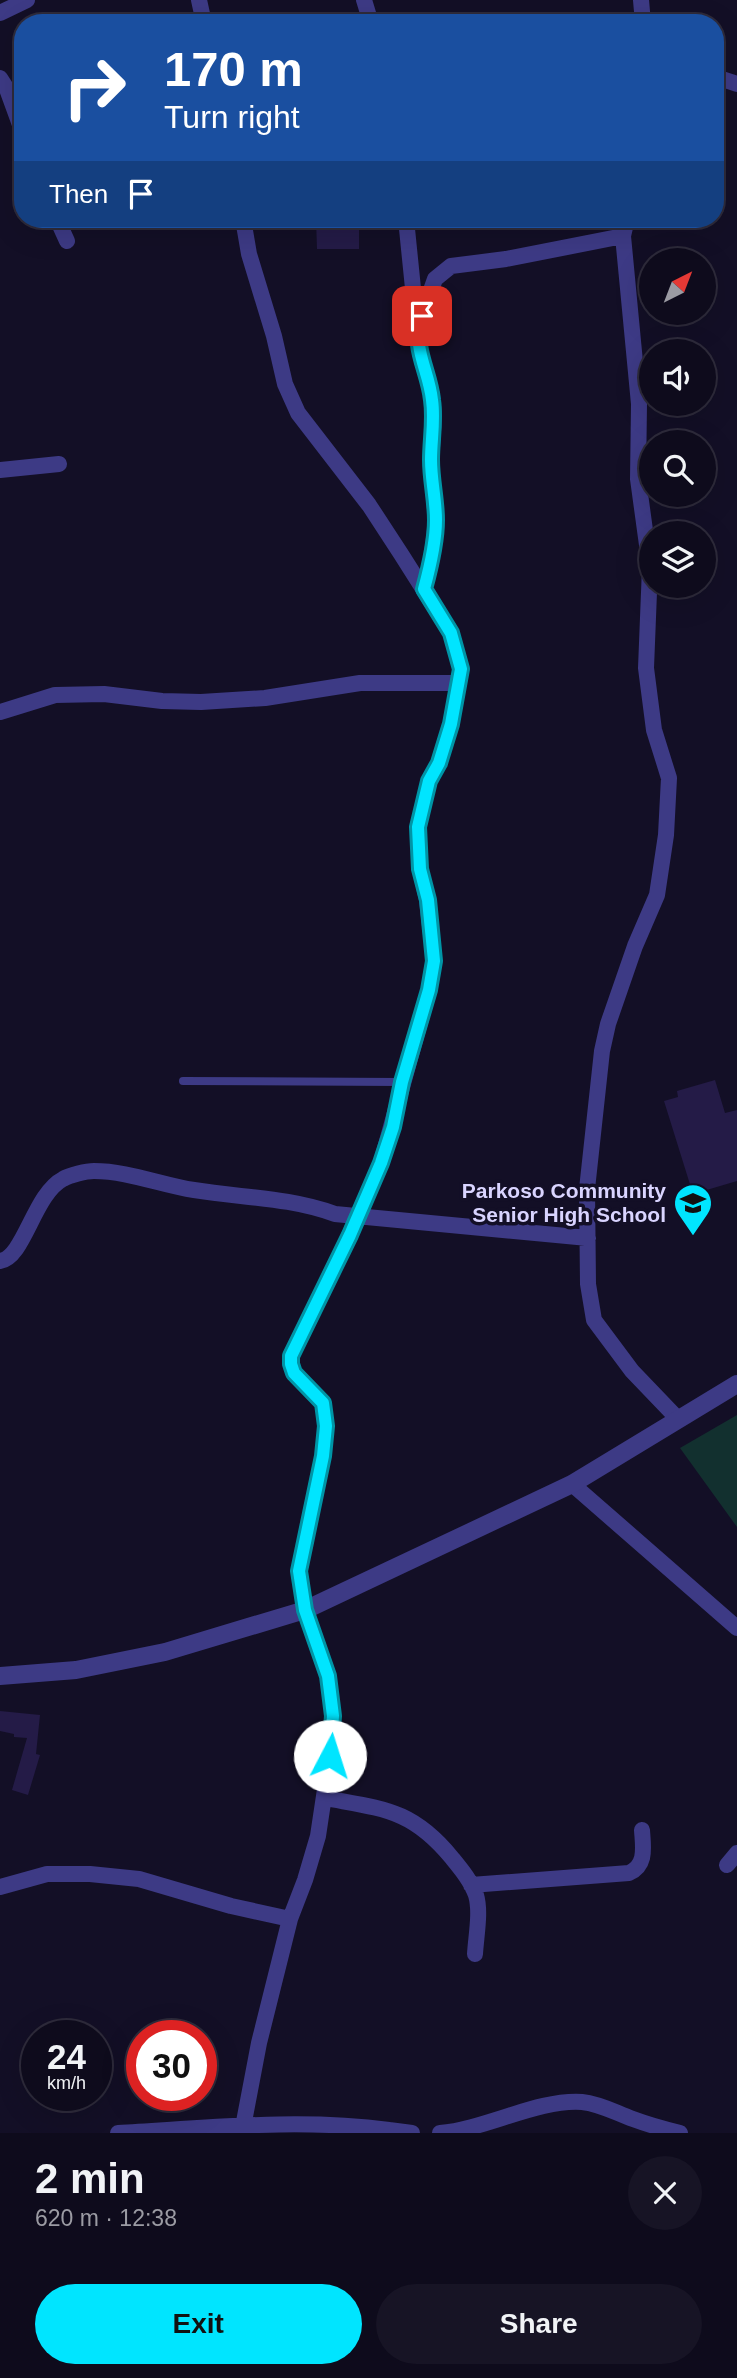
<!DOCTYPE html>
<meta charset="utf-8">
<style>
:root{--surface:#0e0b1c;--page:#171425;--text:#f1f3f6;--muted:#9b9ba3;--line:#2e2b3b;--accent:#00e5ff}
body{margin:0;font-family:Arial,sans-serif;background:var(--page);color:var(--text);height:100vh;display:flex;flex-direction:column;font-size:26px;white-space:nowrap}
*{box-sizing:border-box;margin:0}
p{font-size:23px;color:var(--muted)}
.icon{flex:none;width:38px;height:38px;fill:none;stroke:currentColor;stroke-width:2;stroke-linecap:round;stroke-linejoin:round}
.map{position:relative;height:2133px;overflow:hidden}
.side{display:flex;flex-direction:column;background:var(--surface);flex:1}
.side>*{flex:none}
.guide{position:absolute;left:14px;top:14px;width:710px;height:214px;border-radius:28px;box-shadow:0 7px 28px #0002,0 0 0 2px var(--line);background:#1a4fa0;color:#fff;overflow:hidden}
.needle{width:46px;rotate:42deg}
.fabs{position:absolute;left:639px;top:248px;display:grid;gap:14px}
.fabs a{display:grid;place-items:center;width:77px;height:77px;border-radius:50%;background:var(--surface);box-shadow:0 7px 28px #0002,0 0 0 2px var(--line);font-size:35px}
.speed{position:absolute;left:21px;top:2020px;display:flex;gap:14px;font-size:35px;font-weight:700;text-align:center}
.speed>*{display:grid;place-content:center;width:91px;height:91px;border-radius:50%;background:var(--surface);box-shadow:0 7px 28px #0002,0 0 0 2px var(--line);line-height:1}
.speed small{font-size:18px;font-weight:400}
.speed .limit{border:10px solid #d22;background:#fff;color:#111}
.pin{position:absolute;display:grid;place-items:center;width:60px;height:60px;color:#fff;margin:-30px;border-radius:14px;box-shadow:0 4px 10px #0006}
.me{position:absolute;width:77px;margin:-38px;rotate:5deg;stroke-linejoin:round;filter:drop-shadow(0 0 5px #0008)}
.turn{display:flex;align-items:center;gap:24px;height:147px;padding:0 35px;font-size:32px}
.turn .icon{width:91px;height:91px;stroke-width:2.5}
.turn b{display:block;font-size:49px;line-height:60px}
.then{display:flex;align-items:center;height:66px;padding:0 35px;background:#0003;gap:14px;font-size:26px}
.round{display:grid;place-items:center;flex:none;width:74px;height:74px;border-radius:37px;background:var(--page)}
.overview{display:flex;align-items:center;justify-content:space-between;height:119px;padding:0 35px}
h1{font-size:42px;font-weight:700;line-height:52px}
.action{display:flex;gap:14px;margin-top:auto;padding:14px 35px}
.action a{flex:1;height:80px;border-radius:42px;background:var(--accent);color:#111;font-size:28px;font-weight:700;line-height:80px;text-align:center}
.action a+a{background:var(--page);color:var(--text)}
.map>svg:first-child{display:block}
.green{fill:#12302f}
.building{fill:#241b47}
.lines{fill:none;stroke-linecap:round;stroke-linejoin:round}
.service{stroke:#3d3a85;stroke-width:8}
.minor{stroke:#3d3a85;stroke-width:16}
.tertiary{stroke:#3d3a85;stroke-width:18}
.route-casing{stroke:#0095a6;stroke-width:18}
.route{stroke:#00e5ff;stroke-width:12}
.labels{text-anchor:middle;stroke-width:7;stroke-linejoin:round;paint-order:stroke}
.poi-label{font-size:21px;font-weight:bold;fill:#d9d4ff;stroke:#130f26;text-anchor:end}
</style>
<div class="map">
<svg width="737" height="2133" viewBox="0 0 737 2133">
<rect width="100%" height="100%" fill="#130f26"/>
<path class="green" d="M737,1415V1527L680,1448Z"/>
<path class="building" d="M316,219L359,220V249H317Z
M715,1080L725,1113L737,1110V1181L693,1194L664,1101L678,1097L677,1091Z
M0,1711L40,1715L36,1754L40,1755L28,1795L12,1790L27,1738L14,1737V1734L0,1731Z"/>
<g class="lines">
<path class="service" d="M183,1081L402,1082"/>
<path class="minor" d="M199,0L204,23
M364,0L371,23
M641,0L643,23
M0,13L27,0
M716,77L737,84
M0,78L7,89L23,133
M57,219L67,241
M406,219L417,328
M623,236L627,219
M0,470L59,464
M424,589L431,563L436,521L431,463L434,416L432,395L419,347L417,330L435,279L451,266L506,259L623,236L639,404L638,479L650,567L646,668L654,730L669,778L666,835L657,895L635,946L608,1024L602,1051L587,1189L588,1284L594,1320L632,1371L678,1419
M0,712L55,695L104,694L162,701L201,702L265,698L360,683H459
M0,1261C24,1258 34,1194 63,1179C70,1175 86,1171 94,1171C128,1171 161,1185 194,1190C242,1198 288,1197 335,1214L588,1238
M572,1484L737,1628
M325,1798C383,1809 412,1809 452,1858C461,1869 471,1881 476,1895C481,1912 476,1936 475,1954
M727,1865L737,1853
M471,1885L629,1873C647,1865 643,1847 642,1830
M0,1887L47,1874H90L139,1879L231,1906L290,1919
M243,2127L259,2043L290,1919L305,1880L318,1836L333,1736V1716L328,1676L305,1610L299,1571L323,1456L326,1425L323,1403L294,1373L291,1364V1356L341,1254L381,1163L429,990L434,961L427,900L420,869L418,827L429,781L439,763L451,724L461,669L451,633L401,554L369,505L298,413L285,384L274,336L249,254L243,219
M389,2130L412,2133
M118,2133C208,2128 300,2118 389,2130V2133
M440,2133C486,2129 538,2099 582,2102C601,2104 616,2113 633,2119C649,2125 664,2129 680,2133"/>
<path class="tertiary" d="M0,1676L76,1670L165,1652L305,1610L572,1484L737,1384"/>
</g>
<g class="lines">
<defs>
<path id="route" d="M330,1756L333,1716L328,1676L305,1610L299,1571L323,1456L326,1426L323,1403L294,1373L291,1364V1356L350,1235L381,1163L393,1127L402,1082L429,990L434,961L428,900L420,869L418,827L429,781L439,763L451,724L461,669L451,633L424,589C430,567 436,543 436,520C436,500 431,480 431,460C431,440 435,420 432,400C429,370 411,347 422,316"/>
</defs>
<use href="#route" class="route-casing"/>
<use href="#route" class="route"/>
</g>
<defs>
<symbol id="school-pin" viewBox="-11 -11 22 30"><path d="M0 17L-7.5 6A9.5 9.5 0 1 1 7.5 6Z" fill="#00e5ff" stroke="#130f26"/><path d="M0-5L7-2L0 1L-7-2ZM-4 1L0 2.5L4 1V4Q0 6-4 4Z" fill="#111"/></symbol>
</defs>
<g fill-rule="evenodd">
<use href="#school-pin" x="671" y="1181" width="44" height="60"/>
</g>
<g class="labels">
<g class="poi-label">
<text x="666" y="1198">Parkoso Community<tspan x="666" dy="24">Senior High School</tspan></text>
</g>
</g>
</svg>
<div class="fabs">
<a><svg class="needle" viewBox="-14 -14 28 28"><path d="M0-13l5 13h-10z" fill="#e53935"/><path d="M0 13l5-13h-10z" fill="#9b9ba3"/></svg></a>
<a><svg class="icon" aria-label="sound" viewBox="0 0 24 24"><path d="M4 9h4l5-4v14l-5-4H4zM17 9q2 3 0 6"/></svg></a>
<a><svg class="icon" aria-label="search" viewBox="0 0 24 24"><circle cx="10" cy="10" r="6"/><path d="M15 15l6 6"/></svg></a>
<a><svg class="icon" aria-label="layers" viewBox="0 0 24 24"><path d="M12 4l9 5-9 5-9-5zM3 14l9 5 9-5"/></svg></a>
</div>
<div class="speed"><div>24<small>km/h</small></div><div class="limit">30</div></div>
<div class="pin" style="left:422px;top:316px;background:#d93025"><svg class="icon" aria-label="arrive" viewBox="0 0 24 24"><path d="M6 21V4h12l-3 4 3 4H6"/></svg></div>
<svg class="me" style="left:330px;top:1756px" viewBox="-20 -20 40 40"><circle r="19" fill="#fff"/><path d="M0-13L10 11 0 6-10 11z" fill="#00e5ff"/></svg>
<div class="guide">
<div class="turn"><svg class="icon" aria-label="right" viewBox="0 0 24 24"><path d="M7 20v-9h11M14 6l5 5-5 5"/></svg><div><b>170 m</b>Turn right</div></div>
<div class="then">Then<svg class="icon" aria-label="arrive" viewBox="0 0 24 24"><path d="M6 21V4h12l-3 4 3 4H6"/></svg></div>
</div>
</div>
<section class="side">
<div class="overview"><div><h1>2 min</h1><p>620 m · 12:38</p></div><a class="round"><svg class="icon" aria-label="close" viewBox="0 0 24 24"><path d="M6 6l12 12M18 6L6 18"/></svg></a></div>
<div class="action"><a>Exit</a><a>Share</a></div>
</section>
